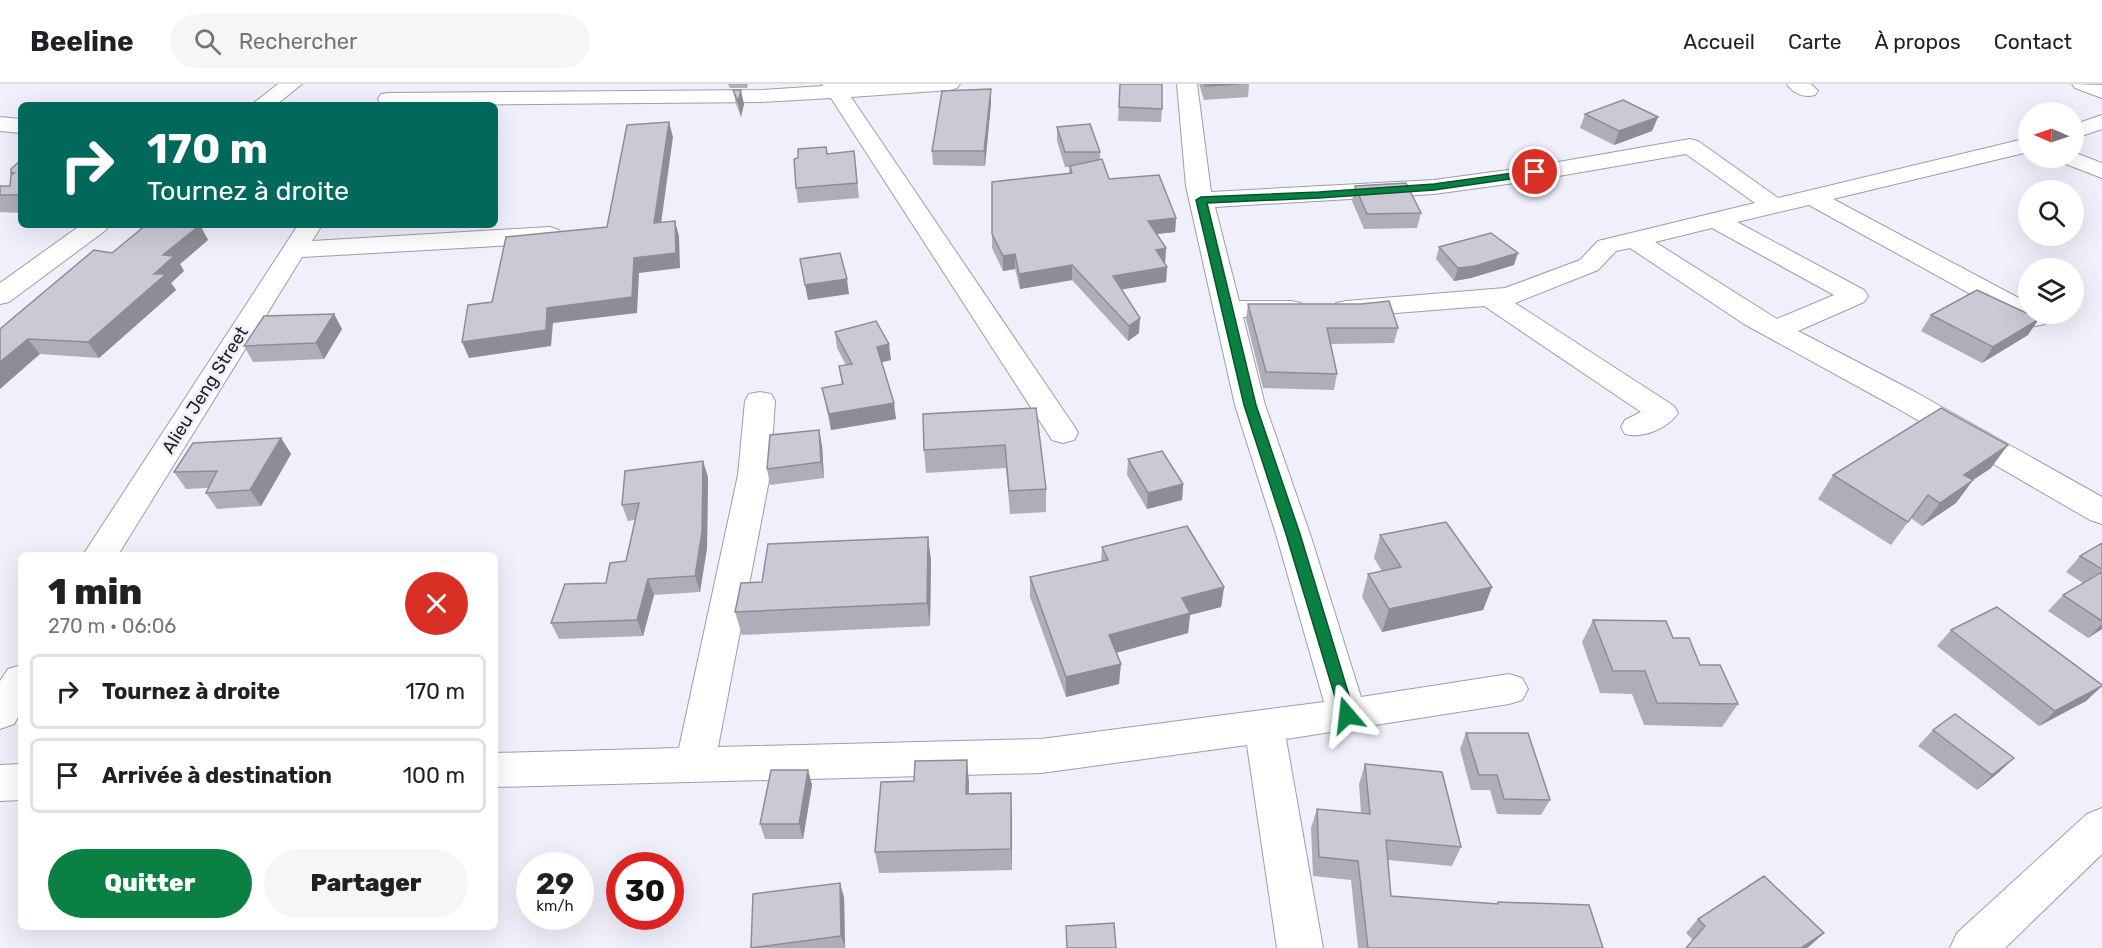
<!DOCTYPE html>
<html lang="fr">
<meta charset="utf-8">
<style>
:root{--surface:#fff;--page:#f6f6f6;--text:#202124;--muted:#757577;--line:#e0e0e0;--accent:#0b8043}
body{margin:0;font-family:Rubik,sans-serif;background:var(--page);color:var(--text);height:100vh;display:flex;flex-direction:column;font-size:22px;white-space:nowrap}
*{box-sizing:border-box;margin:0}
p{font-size:20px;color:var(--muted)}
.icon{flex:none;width:33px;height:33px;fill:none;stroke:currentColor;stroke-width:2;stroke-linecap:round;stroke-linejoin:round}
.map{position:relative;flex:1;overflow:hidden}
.drawer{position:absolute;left:18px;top:468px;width:480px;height:378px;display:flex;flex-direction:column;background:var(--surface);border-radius:9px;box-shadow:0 6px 24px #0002}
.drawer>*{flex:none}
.hud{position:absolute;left:18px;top:18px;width:480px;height:126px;border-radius:9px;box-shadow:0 6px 24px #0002;background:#00695c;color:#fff;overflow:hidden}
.needle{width:39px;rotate:272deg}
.controls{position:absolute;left:2018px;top:18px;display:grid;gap:12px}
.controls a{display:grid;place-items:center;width:66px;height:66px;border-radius:50%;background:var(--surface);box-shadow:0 6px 24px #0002;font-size:30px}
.speed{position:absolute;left:516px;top:768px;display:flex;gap:12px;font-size:30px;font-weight:700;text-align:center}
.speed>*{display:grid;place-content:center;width:78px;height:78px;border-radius:50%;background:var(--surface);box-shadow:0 6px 24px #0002;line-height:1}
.speed small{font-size:15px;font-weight:400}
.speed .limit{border:9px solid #d22;background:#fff;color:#111}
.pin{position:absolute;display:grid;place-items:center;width:51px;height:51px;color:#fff;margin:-26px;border:3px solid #fff;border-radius:50%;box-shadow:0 2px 6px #0007}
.me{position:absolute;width:66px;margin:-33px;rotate:343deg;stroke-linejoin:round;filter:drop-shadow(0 0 4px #0008)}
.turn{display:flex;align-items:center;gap:21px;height:126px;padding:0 30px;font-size:27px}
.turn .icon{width:78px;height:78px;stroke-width:2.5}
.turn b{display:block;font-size:42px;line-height:51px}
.round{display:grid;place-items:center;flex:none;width:63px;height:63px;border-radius:32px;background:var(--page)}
.headline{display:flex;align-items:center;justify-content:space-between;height:102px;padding:0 30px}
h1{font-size:36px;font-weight:800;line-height:45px}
.primary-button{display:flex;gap:12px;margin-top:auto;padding:12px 30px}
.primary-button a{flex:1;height:69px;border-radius:36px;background:var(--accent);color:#fff;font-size:24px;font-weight:800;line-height:69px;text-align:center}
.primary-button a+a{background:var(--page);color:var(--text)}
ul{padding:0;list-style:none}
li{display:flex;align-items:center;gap:18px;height:75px;margin:0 12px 9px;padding:0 18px;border:3px solid var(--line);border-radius:9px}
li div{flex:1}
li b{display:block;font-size:22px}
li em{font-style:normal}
header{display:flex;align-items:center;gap:36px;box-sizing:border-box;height:84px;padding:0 30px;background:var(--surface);border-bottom:2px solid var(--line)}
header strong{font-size:28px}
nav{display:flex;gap:33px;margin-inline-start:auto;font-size:21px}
.search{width:420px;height:54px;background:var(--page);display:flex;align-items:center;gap:15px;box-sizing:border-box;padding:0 21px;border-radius:33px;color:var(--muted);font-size:22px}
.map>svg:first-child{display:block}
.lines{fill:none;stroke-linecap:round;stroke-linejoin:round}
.minor-casing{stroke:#9e9daa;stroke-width:2}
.minor{fill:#fff;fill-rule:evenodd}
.wall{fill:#afadb8}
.shaded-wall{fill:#8e8d96}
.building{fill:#cbc9d6;stroke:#8e8d96;stroke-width:1.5}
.route{fill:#0b8043;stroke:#07532c;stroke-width:1.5}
.labels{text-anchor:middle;stroke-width:6;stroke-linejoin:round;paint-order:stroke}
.street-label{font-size:18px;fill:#212126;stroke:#f0effc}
</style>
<header>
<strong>Beeline</strong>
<div class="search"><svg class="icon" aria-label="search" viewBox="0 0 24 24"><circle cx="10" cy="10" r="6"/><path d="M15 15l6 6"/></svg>Rechercher</div>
<nav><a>Accueil</a><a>Carte</a><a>À propos</a><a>Contact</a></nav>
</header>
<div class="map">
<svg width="2102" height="864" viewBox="0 0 2102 864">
<rect width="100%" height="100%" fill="#f0effc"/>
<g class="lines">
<defs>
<path id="minor" d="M278,0H302L276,21H251Z
M822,0H960L957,4L950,6L851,13L1074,342L1078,349L1074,356L1063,359L1052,356L831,14L762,18L434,21H388L381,20L378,15L381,10L389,9L762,6L823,2Z
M1177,0H1197L1211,108L1434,96L1530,83L1690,55L1698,57L1778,114L2028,54V68L1833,115L2028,219V230H2046L2049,234L2045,240L2035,242L2025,240L1809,121L1737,138L1864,206L1868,212L1864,218L1798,247L1917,309L2102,413V440L2090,436L1895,323L1744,240L1630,164L1616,167L1598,186L1515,219L1674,322L1678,329C1668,344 1643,355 1625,350L1621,343L1625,336L1641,328L1484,222L1346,233L1336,231L1332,225L1336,219L1346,217L1505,204L1580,176L1598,157L1755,119L1686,70L1530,97L1434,110L1215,123L1239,217H1291L1301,219L1305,225L1301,231L1291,233H1243L1265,321L1310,450L1361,613L1509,590L1522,594L1528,605L1522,616L1509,620L1286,655L1323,864H1277L1247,661L1041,689L495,703V669L679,664L738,391L745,317L749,310L760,308L771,310L775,317L770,391L718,663L1041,655L1324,618L1276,450L1235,321L1186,102ZM1712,144L1834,211L1777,235L1655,158Z
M1787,0H1811L1818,7L1815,11C1804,14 1793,10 1787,0Z
M2072,0L2102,1V14L2075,4Z
M2102,31V45L2073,55V41Z
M0,33L21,35V49L0,47Z
M2073,68L2102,79V94L2063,79L2060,74H2073Z
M81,141H109L106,146L9,218L0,220V199Z
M298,141H322L312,157L550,143L559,146L563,151L559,156L550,159L302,173L118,471H83Z
M21,581V628L14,640L0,645V597L8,585Z
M21,680V716L0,717V681Z
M2102,724V770L2005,864H1950L1957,849L2087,730Z"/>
</defs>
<use href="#minor" class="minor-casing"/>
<use href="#minor" class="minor"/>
</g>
<path class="wall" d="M728,0H748L747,4H730Z
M1120,0L1162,25L1161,38L1118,37Z
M1199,0H1249L1248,13L1204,16Z
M991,5V19L985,82L933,81L932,67Z
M733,6L744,20L741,33L736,20Z
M1585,30L1658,33L1652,47L1614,61L1580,44Z
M1057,43L1100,68V75L1109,95L1176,134L1175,148L1157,150L1166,164L1165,179H1164L1167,183L1166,198L1122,205L1139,249L1128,257L1072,196L1020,205L1015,185L1003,187L992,164V150L1069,89V83H1065L1057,57Z
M826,63L827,69L856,82L859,114L798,119L796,104L798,74Z
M21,76V129L0,128V102H10L12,91L11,89Z
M1355,102L1421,129L1417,144L1364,145L1352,117Z
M200,141L208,156L180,180L184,187L171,199L176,206L99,274L40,270L0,245L112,169Z
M1439,163L1514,181L1471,194L1454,197L1436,175Z
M1248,220L1398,244L1394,259L1331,260L1337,290L1334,306L1263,304L1246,235Z
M334,230L342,245L324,275L253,278L244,262Z
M1931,231L2028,251L1982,279L1921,247Z
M835,248L891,276L882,278L896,335L831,346L822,304L842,301L839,282L846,281L837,264Z
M1036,324L1046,405V428L1010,430L1006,384L926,389L924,366Z
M819,346L822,362L824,394L770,401L767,385Z
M281,354L291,370L261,422L217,425L206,409L208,404L186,405L174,388Z
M1128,375L1183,400L1182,416L1147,425L1127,391Z
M1991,384L1973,396L1956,419L1922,442L1911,434L1891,461L1818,415L1833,391Z
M708,393L707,464L700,508L654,511L643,552L559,555L551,539L606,499L626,477L635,436L628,437L622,421Z
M1380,451L1492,503L1483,526L1382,548L1362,513L1368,490L1382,487L1374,474Z
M2102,459V545L2088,554L2048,527L2063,511L2083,499L2066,488L2080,472Z
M1102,463L1224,503L1221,523L1190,531L1188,549L1116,569L1119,600L1066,613L1030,513V493L1101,478Z
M931,476L930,542L742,551L735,528L762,498Z
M1593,536L1673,554L1738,620L1722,643L1644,641L1632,610L1600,609L1582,558Z
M1951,546L2102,602L2086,617L2039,642L1937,562Z
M1933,646L2014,674L1998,689L1977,706L1918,662Z
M1466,649L1550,716L1541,731L1497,730L1490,706H1471L1460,665Z
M1365,680L1461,763L1452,782L1388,776L1391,812L1496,820L1498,818L1603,864H1358L1351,796L1313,792L1311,744L1317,725L1361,729L1359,700Z
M808,686L812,701L803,755H765L760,740Z
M969,698V710L1012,731V786L879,789L875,768Z
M844,813L845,864H751Z
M1698,835L1824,849L1809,863L1693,856L1686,849Z"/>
<path class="shaded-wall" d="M991,5V19L985,82L984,67Z
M741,6L744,20L741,33L738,18Z
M1658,33L1652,47L1614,61L1619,47Z
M669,38L673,53L659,154L654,139Z
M1176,134L1175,148L1147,151L1148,137Z
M675,137L679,152L680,184L639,189L637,229L553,239L551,262L469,274L462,258L547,224Z
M200,141L208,156L180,180L184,187L171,199L176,206L99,274L88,258L154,190L163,171Z
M1166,164L1165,179L1155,180L1156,166Z
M1518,169L1514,181L1471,194L1454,197L1458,184Z
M1015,170V185L1003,187V172Z
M1072,181V196L1020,205L1019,190Z
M1167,183L1166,198L1113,207V192Z
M847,195L849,210L808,216L805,201Z
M334,230L342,245L324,275L316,259Z
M1140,234L1139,249L1128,257L1129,242Z
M2039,235L2028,251L1982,279L1993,263Z
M28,255L40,270L0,305V278Z
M889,260L891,276L879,279L877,263Z
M894,319L896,335L831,346L829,330Z
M819,346L822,362L824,394L821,378Z
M281,354L291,370L261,422L250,406Z
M2008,361L1991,384L1946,414L1964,391Z
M703,377L708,393L707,464L700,508L695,492Z
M1973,396L1956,419L1922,442L1940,419Z
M1183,400L1182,416L1147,425L1148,409Z
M928,453L931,476L930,542L927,519Z
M648,495L654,511L643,552L637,536Z
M1224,503L1221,523L1190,531L1188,549L1108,571L1109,551L1182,514Z
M1492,503L1483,526L1382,548L1389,525Z
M2102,540V545L2088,554Z
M1121,580L1119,600L1066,613V593Z
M2102,602L2086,617L2039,642L2055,627Z
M2014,674L1998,689L1977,706L1992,691Z
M967,676L969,698L968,732L966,710Z
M808,686L812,701L803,755L799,740Z
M1011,709L1012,731V786L1011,765Z
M840,799L844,813L845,864L841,852Z
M1824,849L1807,864H1801Z"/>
<path class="building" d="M1120,0H1162V25L1119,23Z
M1205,0H1239L1205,2Z
M991,5L984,67H932L942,7Z
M733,6H741L738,18Z
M1623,16L1658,33L1619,47L1585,30Z
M669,38L654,139L675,137L676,169L634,174L632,213L547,224L546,246L462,258L468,221L492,218L506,153L607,143L627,41Z
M1090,40L1100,68H1065L1057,43Z
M826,63L827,70L854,67L857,99L796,104L794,75L798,74V65Z
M1102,75L1109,95L1159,91L1176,134L1148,137L1166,164L1156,166L1167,183L1113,192L1140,234L1129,242L1072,181L1019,190L1015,170L1003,172L992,150V98L1072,89L1070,82Z
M21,76V111H0V102H10L11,91L14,89H11V85Z
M1406,99L1421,129L1367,130L1355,102Z
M146,141H200L163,171L174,172L154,190H166L88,258L28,255L0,278V245L94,166L112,169Z
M1491,149L1518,169L1475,182L1458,184L1439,163Z
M840,169L847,195L805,201L800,175Z
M1977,206L2039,235L1993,263L1931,231Z
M1389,217L1398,244H1327L1337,290L1266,288L1248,220H1361Z
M334,230L316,259L244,262L264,232Z
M876,237L889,260L877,263L894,319L829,330L822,304L843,300L839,282L852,280L835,248Z
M1036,324L1046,405L1009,407L1005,361L924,366L923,330Z
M1941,324L2008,361L1964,391L1973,396L1940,419L1928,411L1908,438L1833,391Z
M819,346L821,378L767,385L770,351Z
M281,354L250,406L206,409L217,387L174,388L193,359Z
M1162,367L1183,400L1148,409L1128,375Z
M703,377L702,448L695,492L648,495L637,536L551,539L565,500L606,499L610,479L626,477L639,419L622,421L625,387Z
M1446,438L1492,503L1389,525L1368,490L1401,483L1380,451Z
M1187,442L1224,503L1182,514L1190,529L1109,551L1121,580L1066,593L1030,493L1108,476L1102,463Z
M928,453L927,519L735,528L741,499L762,498L768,460Z
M2102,459V485L2080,472Z
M2102,488V537L2063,511Z
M1997,523L2102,601V602L2055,627L1951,546Z
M1593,536L1666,537L1673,554H1689L1700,581H1720L1738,620L1657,619L1645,587H1613Z
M1955,630L2014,674L1992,691L1933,646Z
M1466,649H1528L1550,716L1504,715L1497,691H1479Z
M967,676L966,710L1011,709V765L875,768L881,698L914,697L915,677Z
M1365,680L1442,688L1461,763L1386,756L1391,812L1498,820V818L1589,821L1603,864H1368L1358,777L1319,773L1317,725L1370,730Z
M771,686H808L799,740H760Z
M1764,792L1824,849L1801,864H1686L1705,842L1698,835Z
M840,799L841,852L751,864L753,810Z
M1114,839L1116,864H1067L1066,842Z"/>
<path class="route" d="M1535,86H1539V91L1434,106L1319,114L1207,119L1256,321L1300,450L1355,631L1353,636L1347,638L1342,636L1286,450L1244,321L1196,116L1201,113L1319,108L1434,100Z"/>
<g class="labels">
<g class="street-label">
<text transform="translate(205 306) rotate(-58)" y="6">Alieu Jeng Street</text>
</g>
</g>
</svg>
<div class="controls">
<a><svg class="needle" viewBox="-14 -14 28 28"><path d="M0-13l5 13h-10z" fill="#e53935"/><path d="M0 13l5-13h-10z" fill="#757577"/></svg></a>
<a><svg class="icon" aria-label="search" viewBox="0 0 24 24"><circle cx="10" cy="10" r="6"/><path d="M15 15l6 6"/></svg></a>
<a><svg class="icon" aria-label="layers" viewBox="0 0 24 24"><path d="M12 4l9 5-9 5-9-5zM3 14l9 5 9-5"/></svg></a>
</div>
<div class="speed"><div>29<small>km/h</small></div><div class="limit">30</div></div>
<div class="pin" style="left:1535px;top:88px;background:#d93025"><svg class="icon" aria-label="arrive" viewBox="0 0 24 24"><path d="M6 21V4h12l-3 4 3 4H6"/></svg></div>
<svg class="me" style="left:1347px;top:631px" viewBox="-20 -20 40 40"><path d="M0-17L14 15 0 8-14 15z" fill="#0b8043" stroke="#fff" stroke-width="4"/></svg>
<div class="hud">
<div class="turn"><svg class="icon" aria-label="right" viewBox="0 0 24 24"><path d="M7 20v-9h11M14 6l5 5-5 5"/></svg><div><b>170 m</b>Tournez à droite</div></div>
</div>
<section class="drawer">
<div class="headline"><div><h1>1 min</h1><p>270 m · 06:06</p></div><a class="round" style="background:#d93025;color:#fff"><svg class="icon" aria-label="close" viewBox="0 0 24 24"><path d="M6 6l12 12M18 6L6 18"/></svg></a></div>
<ul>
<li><svg class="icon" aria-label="right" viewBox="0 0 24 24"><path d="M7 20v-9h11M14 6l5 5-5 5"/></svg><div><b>Tournez à droite</b></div><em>170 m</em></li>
<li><svg class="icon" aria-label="arrive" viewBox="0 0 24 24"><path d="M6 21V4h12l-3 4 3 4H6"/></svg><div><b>Arrivée à destination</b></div><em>100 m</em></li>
</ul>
<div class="primary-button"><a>Quitter</a><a>Partager</a></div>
</section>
</div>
